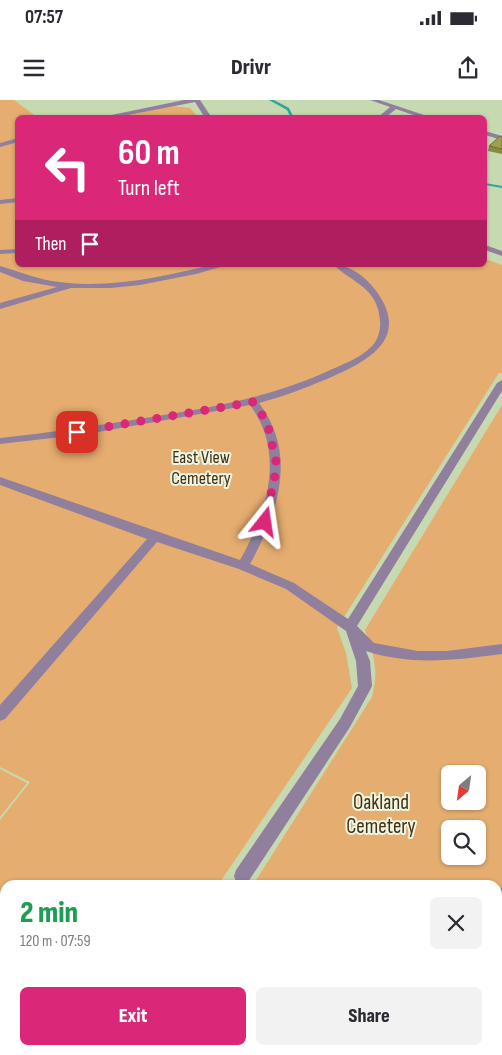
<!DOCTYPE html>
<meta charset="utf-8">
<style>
:root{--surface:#fff;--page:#f2f2f3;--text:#2b2b33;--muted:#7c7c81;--accent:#db2777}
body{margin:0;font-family:"Sofia Sans Condensed",sans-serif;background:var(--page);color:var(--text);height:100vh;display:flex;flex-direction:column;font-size:19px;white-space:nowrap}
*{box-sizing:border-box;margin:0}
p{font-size:16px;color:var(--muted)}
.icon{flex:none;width:28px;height:28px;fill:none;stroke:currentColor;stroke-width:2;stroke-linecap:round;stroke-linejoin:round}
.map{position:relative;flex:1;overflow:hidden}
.sheet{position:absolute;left:0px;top:780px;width:502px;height:175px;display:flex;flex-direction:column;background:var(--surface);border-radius:15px 15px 0 0;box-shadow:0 1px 4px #0004}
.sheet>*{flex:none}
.hud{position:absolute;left:15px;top:15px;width:472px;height:152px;border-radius:8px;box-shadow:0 1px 4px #0004;background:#db2777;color:#fff;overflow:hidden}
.needle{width:32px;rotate:209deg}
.controls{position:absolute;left:441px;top:665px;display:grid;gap:10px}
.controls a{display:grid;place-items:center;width:45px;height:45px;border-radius:8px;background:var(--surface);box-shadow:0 1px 4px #0004;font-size:25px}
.pin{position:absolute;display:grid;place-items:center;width:42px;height:42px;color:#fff;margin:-21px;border-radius:10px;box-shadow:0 2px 8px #0006}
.me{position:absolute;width:55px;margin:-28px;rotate:15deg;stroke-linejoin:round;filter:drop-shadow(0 0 4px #0008)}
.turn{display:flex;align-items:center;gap:18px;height:105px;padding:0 20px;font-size:22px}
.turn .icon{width:65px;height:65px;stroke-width:2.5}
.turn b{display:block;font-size:35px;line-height:42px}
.then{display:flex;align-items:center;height:48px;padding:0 20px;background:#0003;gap:10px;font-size:19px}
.round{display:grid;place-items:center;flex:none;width:52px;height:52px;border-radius:8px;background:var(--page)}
.summary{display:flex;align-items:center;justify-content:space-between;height:85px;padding:0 20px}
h1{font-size:30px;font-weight:800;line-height:38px;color:#1e9e55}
.button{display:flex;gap:10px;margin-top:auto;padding:10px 20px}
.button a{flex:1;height:58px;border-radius:8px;background:var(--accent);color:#fff;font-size:20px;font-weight:800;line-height:58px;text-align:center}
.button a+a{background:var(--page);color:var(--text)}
.status{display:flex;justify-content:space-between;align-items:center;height:35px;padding:0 25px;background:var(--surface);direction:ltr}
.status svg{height:14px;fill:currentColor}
header{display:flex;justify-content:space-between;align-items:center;height:65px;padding:0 20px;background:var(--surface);font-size:22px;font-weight:800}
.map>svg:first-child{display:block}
.green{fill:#e5ad6f;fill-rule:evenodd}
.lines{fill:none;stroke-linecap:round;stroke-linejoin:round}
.stream{fill:#2ba79f;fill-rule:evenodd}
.minor{fill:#90809e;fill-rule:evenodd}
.wall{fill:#898942}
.building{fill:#9f9f4d;stroke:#6f6f36}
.route{stroke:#db2777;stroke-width:9;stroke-dasharray:0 16.2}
.labels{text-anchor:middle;stroke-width:4;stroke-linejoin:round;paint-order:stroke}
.park-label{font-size:18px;fill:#452e12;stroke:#ecf6e2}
.near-park-label{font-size:21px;fill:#452e12;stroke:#ecf6e2}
</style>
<div class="status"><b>07:57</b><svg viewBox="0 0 49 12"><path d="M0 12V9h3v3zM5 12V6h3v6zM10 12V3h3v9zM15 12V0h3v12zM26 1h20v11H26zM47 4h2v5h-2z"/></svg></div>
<header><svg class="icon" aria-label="menu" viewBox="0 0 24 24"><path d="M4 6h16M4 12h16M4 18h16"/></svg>Drivr<svg class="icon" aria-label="share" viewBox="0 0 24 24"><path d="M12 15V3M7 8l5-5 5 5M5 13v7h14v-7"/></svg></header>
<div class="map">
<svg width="502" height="955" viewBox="0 0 502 955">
<rect width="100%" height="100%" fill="#c6d9b1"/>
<path class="green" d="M0,0H14L37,17L18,18V165H485V159L502,165V273H499L337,528L346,553L352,588L218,785H5V950H130L127,955H0V720L30,682L0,667Z
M172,6L190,8L198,17L115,18Z
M502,305V955H237L236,950H498V785H253L372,597C379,568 374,557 365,530ZM450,674H478V701H450ZM450,729H478V756H450Z
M0,669L27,683L0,717Z"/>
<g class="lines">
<path class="stream" d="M269,0H274L289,8L294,18H291L287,10Z
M485,83L502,86V88L485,85Z"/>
<path class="minor" d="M184,0H200L212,18H205L195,2L113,18H97Z
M370,0H379L433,18H422L396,9L385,18H377L390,7Z
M485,31L502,36V40L485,35Z
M18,38V42L0,47V43Z
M18,98V102L0,104V100Z
M485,145L502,151V156L485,150Z
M18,149V153L0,154V150Z
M212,165H227L196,174L140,185L111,188H71L0,209V203L57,187L23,181L0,172V166C18,171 34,178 52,181C105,190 161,177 212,165Z
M334,165C351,165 367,178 377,192C411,240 366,262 327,279C305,288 282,297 259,303C298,354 278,413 250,464L294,483L348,519L497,283L502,280V291L357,526L374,543L418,551H447L502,544V554C455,560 412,566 366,551L370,561L372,586L370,590L350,627L248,782L242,784L236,782L234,776L236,770L340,619L358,586L356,561L346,531L286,489L239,469L157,442L5,619L0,621V605L147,439L0,385V377L240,460C267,412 286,354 250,305L87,334L0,344V338C47,333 93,326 139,319C207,308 262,300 326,272C341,265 361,258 372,246C378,240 381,229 380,221C378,187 352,183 334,165Z
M502,788V804L498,805V789Z
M257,950H275L276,955H258Z"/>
</g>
<path class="wall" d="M502,37V54L488,51L489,46Z"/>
<path class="building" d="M500,36L502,37V49L489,46Z"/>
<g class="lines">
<path class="route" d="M77,332L253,302L267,322L277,366L265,422"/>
</g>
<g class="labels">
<g class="park-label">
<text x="201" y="363">East View<tspan x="201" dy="21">Cemetery</tspan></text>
</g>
<g class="near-park-label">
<text x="381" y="709">Oakland<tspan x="381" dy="24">Cemetery</tspan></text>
</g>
</g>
</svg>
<div class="controls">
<a><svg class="needle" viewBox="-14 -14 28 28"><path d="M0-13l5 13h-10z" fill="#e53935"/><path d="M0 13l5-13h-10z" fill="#7c7c81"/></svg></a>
<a><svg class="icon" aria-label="search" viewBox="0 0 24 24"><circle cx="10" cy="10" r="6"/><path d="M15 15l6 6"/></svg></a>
</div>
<div class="pin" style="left:77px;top:332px;background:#d93025"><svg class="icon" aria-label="arrive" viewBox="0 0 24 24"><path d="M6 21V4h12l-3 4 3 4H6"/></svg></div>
<svg class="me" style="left:265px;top:422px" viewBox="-20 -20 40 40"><path d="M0-17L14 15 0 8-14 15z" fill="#db2777" stroke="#fff" stroke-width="4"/></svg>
<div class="hud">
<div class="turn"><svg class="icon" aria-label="left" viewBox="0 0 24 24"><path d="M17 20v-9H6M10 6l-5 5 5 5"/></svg><div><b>60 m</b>Turn left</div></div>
<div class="then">Then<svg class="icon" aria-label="arrive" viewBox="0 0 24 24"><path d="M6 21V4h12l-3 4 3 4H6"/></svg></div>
</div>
<section class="sheet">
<div class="summary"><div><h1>2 min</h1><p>120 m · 07:59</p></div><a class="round"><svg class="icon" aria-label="close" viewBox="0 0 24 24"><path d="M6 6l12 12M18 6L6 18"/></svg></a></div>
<div class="button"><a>Exit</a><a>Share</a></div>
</section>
</div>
